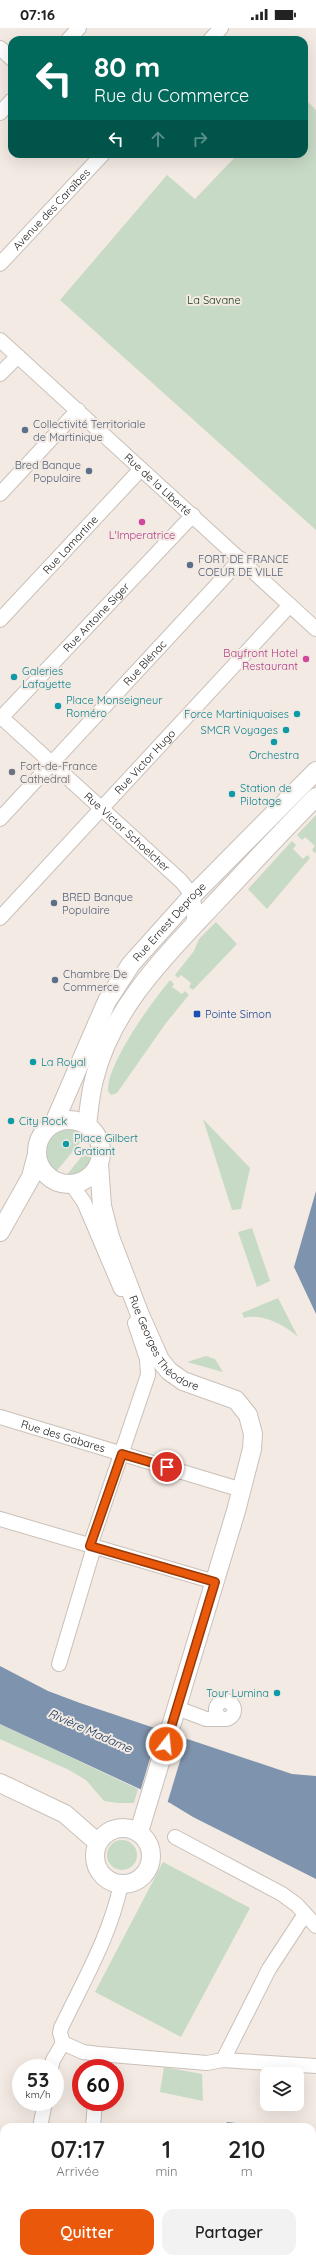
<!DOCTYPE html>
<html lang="fr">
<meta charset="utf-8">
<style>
:root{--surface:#fff;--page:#f2f2f2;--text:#222;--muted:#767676;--accent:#ea580c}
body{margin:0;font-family:Quicksand,sans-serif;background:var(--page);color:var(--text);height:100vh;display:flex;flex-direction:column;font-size:15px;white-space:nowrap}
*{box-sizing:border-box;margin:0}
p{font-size:13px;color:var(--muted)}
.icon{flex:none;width:22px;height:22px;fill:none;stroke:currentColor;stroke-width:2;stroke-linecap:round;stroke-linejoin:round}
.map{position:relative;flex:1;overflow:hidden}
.side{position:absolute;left:0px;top:2095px;width:316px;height:140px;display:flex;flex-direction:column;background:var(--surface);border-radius:12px 12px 0 0;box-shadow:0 4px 16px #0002}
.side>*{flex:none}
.guide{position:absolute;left:8px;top:8px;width:300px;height:122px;border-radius:12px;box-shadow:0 4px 16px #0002;background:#00695c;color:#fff;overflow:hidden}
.tools{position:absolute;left:260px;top:2039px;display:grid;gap:8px}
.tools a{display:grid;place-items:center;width:44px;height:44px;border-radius:8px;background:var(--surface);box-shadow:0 4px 16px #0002;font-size:20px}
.speed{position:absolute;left:12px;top:2031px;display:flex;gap:8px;font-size:20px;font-weight:700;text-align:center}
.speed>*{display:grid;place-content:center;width:52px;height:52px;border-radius:50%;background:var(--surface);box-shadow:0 4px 16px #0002;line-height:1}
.speed small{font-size:10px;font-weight:400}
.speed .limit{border:6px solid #d22;background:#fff;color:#111}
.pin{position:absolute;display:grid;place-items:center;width:34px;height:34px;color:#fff;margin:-17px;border:2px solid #fff;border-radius:50%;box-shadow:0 1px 4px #0007}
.me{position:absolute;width:44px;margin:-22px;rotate:16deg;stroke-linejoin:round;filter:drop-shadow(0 0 3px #0008)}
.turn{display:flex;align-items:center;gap:14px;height:84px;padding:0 20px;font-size:18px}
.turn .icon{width:52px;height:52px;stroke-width:2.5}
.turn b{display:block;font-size:28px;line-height:34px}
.lanes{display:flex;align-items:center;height:38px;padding:0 20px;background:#0003;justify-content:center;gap:20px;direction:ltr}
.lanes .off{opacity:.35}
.eta{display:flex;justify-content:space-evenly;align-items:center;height:68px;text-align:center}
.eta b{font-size:24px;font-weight:600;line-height:28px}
.primary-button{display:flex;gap:8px;margin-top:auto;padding:8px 20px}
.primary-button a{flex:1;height:46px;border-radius:12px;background:var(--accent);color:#fff;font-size:16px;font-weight:600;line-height:46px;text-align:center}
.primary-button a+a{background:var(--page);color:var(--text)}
.status{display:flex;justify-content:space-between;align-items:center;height:28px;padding:0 20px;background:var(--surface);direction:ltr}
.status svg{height:11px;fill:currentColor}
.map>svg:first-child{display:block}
.green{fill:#c7dac5}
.water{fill:#7e93ad}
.pier{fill:#f3eae3}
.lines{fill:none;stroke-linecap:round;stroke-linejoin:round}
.minor-casing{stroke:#c9c0b9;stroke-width:16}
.major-casing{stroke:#c9c0b9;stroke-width:20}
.minor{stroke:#fff;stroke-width:14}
.major{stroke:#fff;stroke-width:18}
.route-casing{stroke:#983908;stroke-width:10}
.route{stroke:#ea580c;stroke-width:7}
.service-dot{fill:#5c6f8a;stroke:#f3eae3;stroke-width:1.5}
.hotel-dot{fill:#d1479c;stroke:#f3eae3;stroke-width:1.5}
.culture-dot{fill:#0f9aa8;stroke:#f3eae3;stroke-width:1.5}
.worship-dot{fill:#6b7280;stroke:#f3eae3;stroke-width:1.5}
.transit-dot{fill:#1a4fb4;stroke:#f3eae3;stroke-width:1.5}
.labels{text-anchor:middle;stroke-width:4;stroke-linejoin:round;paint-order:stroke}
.street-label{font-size:11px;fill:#191614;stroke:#f3eae3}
.park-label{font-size:11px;fill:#103510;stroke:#f3eae3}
.service-label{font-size:11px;fill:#4e5e75;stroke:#f3eae3;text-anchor:start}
.hotel-label{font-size:11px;fill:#b23c85;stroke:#f3eae3}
.culture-label{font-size:11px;fill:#0d838f;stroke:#f3eae3;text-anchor:start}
.worship-label{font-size:11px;fill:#5b616d;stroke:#f3eae3;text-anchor:start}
.transit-label{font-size:11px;fill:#164399;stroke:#f3eae3;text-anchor:start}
.water-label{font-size:12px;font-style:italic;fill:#1b3c61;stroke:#f3eae3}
</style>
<div class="status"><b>07:16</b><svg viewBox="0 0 49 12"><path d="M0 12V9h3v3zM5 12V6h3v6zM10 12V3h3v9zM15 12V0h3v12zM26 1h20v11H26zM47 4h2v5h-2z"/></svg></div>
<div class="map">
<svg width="316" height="2235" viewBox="0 0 316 2235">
<rect width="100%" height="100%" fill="#f3eae3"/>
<path class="green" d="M304,70L316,82V502L60,272L167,147L195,171L238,126H304Z
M316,787V824L315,825L312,822L315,818L305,809L302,812L297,807Z
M292,813L296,817L293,821L303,831L307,827L310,830L267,881L248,861Z
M216,894L237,916L193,962L189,959L191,955L181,947L178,950L175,947L194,923L199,911Z
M170,952L174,956L172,959L182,966L185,963L189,967L166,995L117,1065L111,1067L108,1063C107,1035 152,974 170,952Z
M203,1091L250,1140L241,1181L232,1182Z
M69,1096L80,1099L88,1105L55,1145C37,1128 43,1099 69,1096Z
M95,1112C99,1133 88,1151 65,1149Z
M252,1200L270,1253L257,1259L238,1204Z
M278,1270L298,1309C285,1297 262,1285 244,1290L242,1285Z
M206,1328L215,1331L223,1344L187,1334Z
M0,1696L138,1761L134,1775H118L104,1773L86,1752L69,1742L0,1711Z
M107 1827a15 15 0 1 1 30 0a15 15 0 1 1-30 0Z
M163,1834L250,1880L181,2009L95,1964Z
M164,2039L202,2046L203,2073L160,2064Z"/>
<path class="water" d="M316,1163V1286L294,1239Z
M0,1638L48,1663L80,1675L292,1746L316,1748V1851L193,1789L170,1775L0,1696Z
M227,2094L272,2099H225Z
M316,2120V2235H145L142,2231H312V2124Z"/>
<path class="pier" d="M159,1700L187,1710L167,1776L140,1764Z"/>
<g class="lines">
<defs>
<g id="minor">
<path d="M68,12L79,0"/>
<path d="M210,12L221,0"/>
<path d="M0,20L12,31"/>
<path d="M0,85L12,72"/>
<path id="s1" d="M0,236L103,126"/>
<path id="s2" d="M0,312L316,601"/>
<path d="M0,346L18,328"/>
<path d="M0,466L78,382"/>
<path id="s3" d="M0,592L141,441"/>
<path id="s4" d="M0,688L181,853C195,869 197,879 192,900"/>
<path id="s5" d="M0,691L193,487"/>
<path id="s6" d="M0,791L241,531"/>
<path id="s7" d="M0,890L290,577"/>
<path d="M72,1157L84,1174L121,1261"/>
<path id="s8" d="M0,1389L242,1462"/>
<path d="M0,1491L215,1554"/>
<path d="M90,1518L148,1347L147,1331L135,1295"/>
<path d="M59,1636L94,1519"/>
<circle cx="225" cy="1682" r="9"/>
<path d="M177,1680L206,1691H224"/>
<path d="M175,1809L282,1866L297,1877L316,1898"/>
<path d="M121,1856C110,1908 84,1952 61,2000L60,2005L63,2015L83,2024L99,2026L207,2035L223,2032L316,2038"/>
<path d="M223,2032L269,1941L305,1886"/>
<path d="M51,2040L53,2032L63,2015"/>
<path d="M40,2099L45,2074"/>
<path d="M93,2099L95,2074"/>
<path d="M0,2186L4,2187"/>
<path d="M92,2231L94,2235"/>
<path d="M82,2235L83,2231"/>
</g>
<g id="major">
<circle cx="69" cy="1124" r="32"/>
<path id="s9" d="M54,1095L107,973L131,936L192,868L316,743"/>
<path d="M87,1097C89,1082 90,1067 94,1052C111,980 167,926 216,874C249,839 282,803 316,769"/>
<path id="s10" d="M99,1136L102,1178L110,1209L140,1287L160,1332L169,1343L183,1353L236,1372L248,1387L253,1406L252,1421L236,1483L139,1804"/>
<path d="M0,1204L31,1149L37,1126"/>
<path d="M0,1755L65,1786L97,1814"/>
<circle cx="123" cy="1828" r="28"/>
</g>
</defs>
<use href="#minor" class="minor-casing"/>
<use href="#major" class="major-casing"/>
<use href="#minor" class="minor"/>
<use href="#major" class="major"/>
</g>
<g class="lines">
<defs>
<path id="route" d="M166,1716L215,1554L90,1518L122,1426L167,1439"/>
</defs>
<use href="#route" class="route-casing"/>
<use href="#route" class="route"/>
</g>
<g class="service-dot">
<circle cx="25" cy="402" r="4"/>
<circle cx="89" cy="443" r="4"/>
<circle cx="190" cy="537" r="4"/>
<circle cx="54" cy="875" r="4"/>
<circle cx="55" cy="952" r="4"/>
</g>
<g class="hotel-dot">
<circle cx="142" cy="494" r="4"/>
<circle cx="306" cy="631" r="4"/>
</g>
<g class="culture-dot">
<circle cx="14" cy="649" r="4"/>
<circle cx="58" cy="678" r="4"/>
<circle cx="297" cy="686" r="4"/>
<circle cx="286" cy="702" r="4"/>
<circle cx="274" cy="714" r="4"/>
<circle cx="232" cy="766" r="4"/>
<circle cx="33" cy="1034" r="4"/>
<circle cx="11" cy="1093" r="4"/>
<circle cx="66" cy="1116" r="4"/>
<circle cx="277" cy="1665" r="4"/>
</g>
<circle class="worship-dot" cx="12" cy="744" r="4"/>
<rect class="transit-dot" x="193" y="982" width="8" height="8" rx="2"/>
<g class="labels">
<g class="street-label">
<text dy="4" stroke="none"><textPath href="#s1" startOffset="75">Avenue des Caraïbes</textPath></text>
<text dy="4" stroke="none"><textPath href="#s2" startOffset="214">Rue de la Liberté</textPath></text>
<text dy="4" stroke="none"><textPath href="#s3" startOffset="103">Rue Lamartine</textPath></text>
<text dy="4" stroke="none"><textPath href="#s5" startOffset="140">Rue Antoine Siger</textPath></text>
<text dy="4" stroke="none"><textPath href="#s6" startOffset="213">Rue Blénac</textPath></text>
<text dy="4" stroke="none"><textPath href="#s7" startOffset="213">Rue Victor Hugo</textPath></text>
<text dy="4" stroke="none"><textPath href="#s4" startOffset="172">Rue Victor Schoelcher</textPath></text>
<text dy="4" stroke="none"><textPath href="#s9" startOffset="234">Rue Ernest Deproge</textPath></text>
<text dy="4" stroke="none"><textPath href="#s10" startOffset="196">Rue Georges Théodore</textPath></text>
<text dy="4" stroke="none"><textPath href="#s8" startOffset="66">Rue des Gabares</textPath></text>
</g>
<g class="park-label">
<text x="214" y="276">La Savane</text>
</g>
<g class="service-label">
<text x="33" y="400">Collectivité Territoriale<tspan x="33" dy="13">de Martinique</tspan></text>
<text x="81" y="441" text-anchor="end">Bred Banque<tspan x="81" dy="13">Populaire</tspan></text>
<text x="198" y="535">FORT DE FRANCE<tspan x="198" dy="13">COEUR DE VILLE</tspan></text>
<text x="62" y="873">BRED Banque<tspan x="62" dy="13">Populaire</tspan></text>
<text x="63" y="950">Chambre De<tspan x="63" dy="13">Commerce</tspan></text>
</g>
<g class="hotel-label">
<text x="142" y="511">L'Imperatrice</text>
<text x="298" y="629" text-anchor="end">Bayfront Hotel<tspan x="298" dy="13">Restaurant</tspan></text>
</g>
<g class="culture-label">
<text x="22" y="647">Galeries<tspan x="22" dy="13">Lafayette</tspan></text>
<text x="66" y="676">Place Monseigneur<tspan x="66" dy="13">Roméro</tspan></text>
<text x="289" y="690" text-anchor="end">Force Martiniquaises</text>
<text x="278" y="706" text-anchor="end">SMCR Voyages</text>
<text x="274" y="731" text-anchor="middle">Orchestra</text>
<text x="240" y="764">Station de<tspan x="240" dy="13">Pilotage</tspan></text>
<text x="41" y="1038">La Royal</text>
<text x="19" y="1097">City Rock</text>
<text x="74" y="1114">Place Gilbert<tspan x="74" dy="13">Gratiant</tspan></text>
<text x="269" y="1669" text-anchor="end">Tour Lumina</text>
</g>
<g class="worship-label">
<text x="20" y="742">Fort-de-France<tspan x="20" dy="13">Cathedral</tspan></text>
</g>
<g class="transit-label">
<text x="205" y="990">Pointe Simon</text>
</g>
<g class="water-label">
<text transform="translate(90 1703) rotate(24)" y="4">Rivière Madame</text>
</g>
</g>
</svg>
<div class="tools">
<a><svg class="icon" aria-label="layers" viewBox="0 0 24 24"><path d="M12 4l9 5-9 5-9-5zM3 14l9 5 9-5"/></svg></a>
</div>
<div class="speed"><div>53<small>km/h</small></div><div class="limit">60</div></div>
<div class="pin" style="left:167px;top:1439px;background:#d93025"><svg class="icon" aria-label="arrive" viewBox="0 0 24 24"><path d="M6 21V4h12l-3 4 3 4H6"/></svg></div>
<svg class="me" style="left:166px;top:1716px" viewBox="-20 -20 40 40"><circle r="17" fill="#ea580c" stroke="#fff" stroke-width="3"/><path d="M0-11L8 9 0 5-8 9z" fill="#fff"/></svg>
<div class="guide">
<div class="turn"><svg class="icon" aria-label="left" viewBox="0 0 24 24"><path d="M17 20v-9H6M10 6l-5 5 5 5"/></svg><div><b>80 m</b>Rue du Commerce</div></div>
<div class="lanes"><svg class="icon" aria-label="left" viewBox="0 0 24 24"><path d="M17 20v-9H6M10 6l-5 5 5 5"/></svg><svg class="icon off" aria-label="ahead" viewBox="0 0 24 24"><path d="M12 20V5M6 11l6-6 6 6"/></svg><svg class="icon off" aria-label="right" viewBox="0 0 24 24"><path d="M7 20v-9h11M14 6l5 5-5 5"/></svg></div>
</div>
<section class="side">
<div class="eta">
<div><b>07:17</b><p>Arrivée</p></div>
<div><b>1</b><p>min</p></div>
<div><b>210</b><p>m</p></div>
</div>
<div class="primary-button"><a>Quitter</a><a>Partager</a></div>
</section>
</div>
